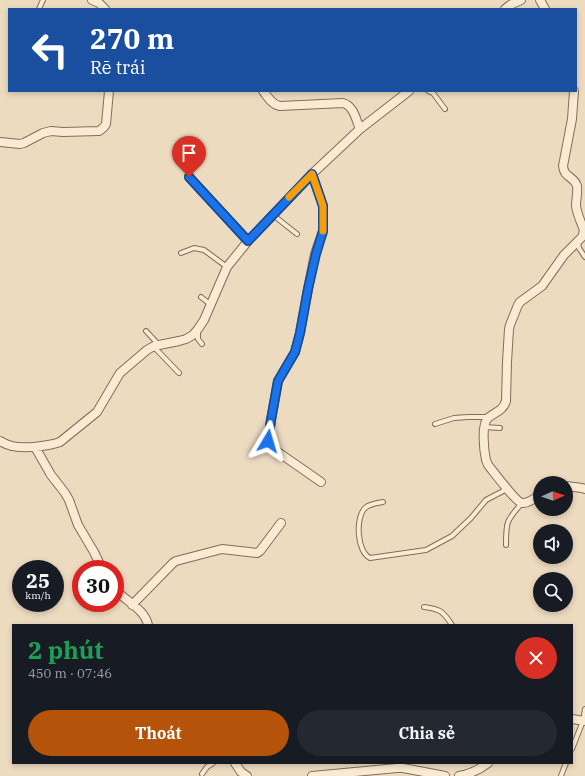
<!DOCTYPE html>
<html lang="vi">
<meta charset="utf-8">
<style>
:root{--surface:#171b24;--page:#242831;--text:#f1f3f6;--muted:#9ea1a6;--accent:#b45309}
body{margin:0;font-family:"IBM Plex Serif",serif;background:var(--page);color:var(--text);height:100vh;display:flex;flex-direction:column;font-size:15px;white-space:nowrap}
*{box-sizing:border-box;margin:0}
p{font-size:13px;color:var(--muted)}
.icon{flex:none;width:22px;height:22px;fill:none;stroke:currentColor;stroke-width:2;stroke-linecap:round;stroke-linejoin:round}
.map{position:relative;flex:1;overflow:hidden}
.side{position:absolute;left:12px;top:624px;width:561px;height:140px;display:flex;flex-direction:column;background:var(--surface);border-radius:0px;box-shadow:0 2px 6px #0003}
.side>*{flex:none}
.guide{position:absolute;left:8px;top:8px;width:569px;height:84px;border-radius:0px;box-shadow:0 2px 6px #0003;background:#1a4fa0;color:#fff;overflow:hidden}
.needle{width:26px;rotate:88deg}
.controls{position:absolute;left:533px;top:476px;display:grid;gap:8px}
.controls a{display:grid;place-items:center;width:40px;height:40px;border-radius:50%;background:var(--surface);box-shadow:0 2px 6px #0003;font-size:20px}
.speed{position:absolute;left:12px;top:560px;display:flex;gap:8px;font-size:20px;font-weight:700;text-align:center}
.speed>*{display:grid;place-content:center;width:52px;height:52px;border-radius:50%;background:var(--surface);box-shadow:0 2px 6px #0003;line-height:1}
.speed small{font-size:10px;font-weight:400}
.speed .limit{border:6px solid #d22;background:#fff;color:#111}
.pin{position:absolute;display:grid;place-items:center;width:34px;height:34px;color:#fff;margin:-41px -17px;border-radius:50% 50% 50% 0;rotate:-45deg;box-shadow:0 0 4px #0007}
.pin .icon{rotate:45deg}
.me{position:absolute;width:44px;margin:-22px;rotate:7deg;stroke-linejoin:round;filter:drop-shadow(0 0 3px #0008)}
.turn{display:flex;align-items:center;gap:14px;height:84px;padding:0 16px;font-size:18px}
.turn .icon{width:52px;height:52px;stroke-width:2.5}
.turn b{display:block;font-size:28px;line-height:34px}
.round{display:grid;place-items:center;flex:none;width:42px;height:42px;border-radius:21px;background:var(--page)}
.head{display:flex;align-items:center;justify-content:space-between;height:68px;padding:0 16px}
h1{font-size:24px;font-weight:700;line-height:30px;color:#1e9e55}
.action{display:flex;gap:8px;margin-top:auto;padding:8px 16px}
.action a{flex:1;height:46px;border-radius:24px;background:var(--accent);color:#fff;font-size:16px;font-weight:700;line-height:46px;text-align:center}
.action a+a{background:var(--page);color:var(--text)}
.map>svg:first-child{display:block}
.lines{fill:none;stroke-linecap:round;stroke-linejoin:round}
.service-casing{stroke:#866c58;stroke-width:6}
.minor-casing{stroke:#866c58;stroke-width:10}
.service{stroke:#f8ead3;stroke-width:4}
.minor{stroke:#f8ead3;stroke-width:8}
.route-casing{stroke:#114b97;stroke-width:10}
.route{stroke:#1a73e8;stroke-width:7}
.slow{stroke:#f59e0b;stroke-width:7}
</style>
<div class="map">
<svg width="585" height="776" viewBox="0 0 585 776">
<rect width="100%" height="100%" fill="#eddbc0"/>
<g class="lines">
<defs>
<path id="service" d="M39,9L43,0
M428,91L433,93L445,109
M273,215L297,234
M578,242L579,248L585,257
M181,253L194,248L204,250L227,267
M201,297L211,305
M146,331L159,345
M198,332V339L202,344
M154,347L179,373
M435,424L454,418L468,417H488
M484,427L500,428
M383,502C377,503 369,504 365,508C355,518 357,552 370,558L426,550L452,536L471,518L486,500L507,489
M506,545C506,522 506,521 522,503
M424,607C440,609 443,611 452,625
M572,749L583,721L585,709
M202,774L207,767L213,763
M561,776L566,763"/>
<path id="minor" d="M92,0L99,3L105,9
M540,0L545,9
M505,9L510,5L521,0
M263,91C268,97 272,105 280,106L343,103C354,106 356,120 360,129
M0,142L20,144L24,143L43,133L51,131L63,132L99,131L103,128L106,124L109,91
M312,174L323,206V231L315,254L308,289L300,333L295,352L278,381L271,420L268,441L272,448L321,482
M189,177L248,241
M0,441C4,443 7,445 12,446C23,449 49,446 60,442L97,412L117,378L120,373L147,350L154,346L179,341L186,339L193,335L198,329L204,320L227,267L248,241L312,174L360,129L409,91
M35,447L51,475L65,493L69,500L78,525L94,552L102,569
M566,486L582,488L585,489
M540,495C535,498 528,504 522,503C516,502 493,471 488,465L486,460C484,451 481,424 488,418C495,412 503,411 506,401L507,362L509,329L510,325L518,305L520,302L542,286L564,255L582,237L583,234L584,230C581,222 577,214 576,206C576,199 578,192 577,186C574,176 564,178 563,166L572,119L574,91
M115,589C125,601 145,609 148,625
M132,605L173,563L176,561L222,549L257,553L260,551L281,523
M572,719L585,721
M235,763L241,772L247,776
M312,776L397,768H403L445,776
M459,776C470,774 479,770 488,763"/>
</defs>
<use href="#service" class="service-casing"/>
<use href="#minor" class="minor-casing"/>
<use href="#service" class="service"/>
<use href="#minor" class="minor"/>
</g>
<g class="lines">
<defs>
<path id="route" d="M189,177L248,241L312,174L323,206V231L316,254L308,289L300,333L295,352L278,381L271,420L268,441"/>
</defs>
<use href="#route" class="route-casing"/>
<use href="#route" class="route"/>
<path class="slow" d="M289,197L312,174L323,206V231"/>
</g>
</svg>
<div class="controls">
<a><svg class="needle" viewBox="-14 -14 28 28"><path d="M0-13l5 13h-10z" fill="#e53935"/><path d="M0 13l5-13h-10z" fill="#9ea1a6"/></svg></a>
<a><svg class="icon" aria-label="sound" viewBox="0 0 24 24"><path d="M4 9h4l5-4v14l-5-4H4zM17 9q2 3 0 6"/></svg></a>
<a><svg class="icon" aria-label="search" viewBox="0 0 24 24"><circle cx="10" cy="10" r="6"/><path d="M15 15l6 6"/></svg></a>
</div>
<div class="speed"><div>25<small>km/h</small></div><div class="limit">30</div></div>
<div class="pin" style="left:189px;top:177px;background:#d93025"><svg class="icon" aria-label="arrive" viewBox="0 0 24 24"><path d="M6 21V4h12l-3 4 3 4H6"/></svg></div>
<svg class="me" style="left:268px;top:441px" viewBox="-20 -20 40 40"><path d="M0-17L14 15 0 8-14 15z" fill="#1a73e8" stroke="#fff" stroke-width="4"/></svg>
<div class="guide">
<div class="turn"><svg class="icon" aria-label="left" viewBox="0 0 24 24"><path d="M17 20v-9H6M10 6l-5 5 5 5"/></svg><div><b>270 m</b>Rẽ trái</div></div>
</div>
<section class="side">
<div class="head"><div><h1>2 phút</h1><p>450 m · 07:46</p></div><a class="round" style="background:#d93025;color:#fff"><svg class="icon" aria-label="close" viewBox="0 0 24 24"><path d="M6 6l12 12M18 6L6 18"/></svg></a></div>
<div class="action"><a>Thoát</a><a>Chia sẻ</a></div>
</section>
</div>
